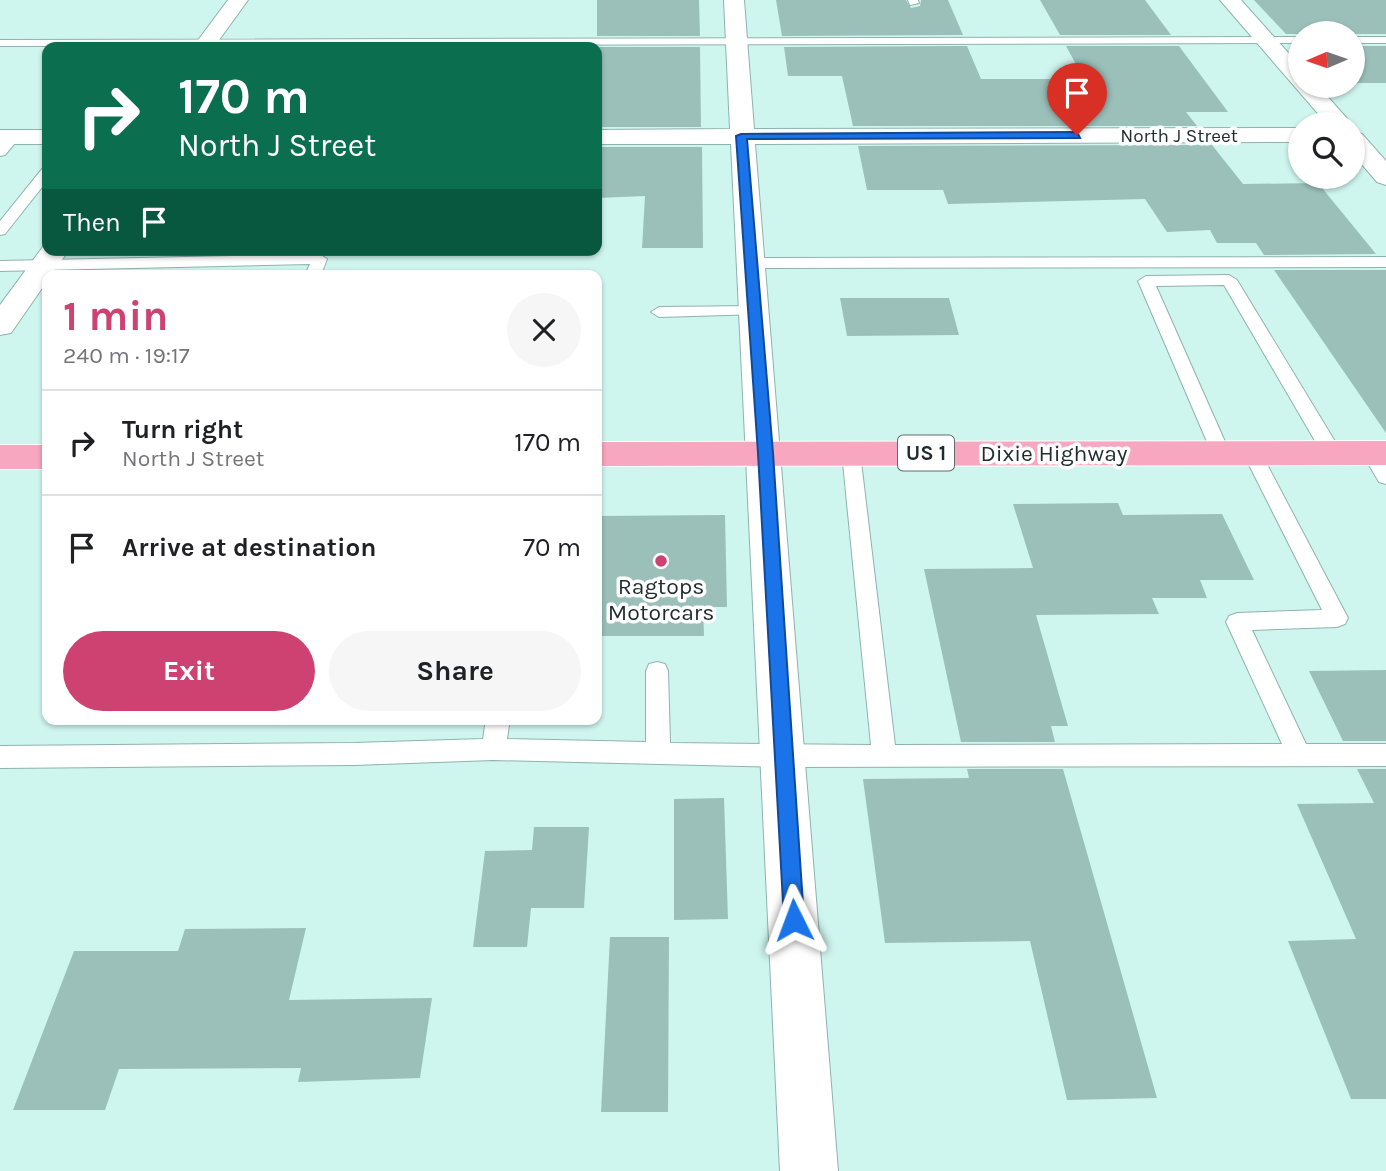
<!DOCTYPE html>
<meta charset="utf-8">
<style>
:root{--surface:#fff;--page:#f6f6f6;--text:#202124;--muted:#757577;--line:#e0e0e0;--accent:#ce4272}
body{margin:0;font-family:Karla,sans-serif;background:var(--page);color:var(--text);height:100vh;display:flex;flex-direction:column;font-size:26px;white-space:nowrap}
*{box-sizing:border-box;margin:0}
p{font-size:23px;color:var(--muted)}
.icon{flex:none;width:38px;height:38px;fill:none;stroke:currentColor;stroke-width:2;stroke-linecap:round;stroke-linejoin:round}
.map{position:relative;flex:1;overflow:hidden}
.side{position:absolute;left:42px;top:270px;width:560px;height:455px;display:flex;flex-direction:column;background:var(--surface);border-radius:14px;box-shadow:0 2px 5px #0004}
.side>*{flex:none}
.top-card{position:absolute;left:42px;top:42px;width:560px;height:214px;border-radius:14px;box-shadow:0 2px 5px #0004;background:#0b6e4f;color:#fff;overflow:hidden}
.needle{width:46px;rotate:268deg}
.buttons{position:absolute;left:1288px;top:21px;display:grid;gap:14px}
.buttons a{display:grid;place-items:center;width:77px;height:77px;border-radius:50%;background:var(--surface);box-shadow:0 2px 5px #0004;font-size:35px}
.pin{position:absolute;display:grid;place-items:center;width:60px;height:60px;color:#fff;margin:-72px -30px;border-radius:50% 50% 50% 0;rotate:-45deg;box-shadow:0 0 7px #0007}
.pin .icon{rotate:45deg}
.me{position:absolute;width:77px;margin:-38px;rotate:357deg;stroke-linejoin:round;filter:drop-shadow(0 0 5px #0008)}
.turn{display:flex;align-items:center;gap:24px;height:147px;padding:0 21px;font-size:32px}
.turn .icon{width:91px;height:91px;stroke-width:2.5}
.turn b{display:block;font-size:49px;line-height:60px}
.then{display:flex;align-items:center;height:66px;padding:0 21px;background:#0003;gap:14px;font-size:26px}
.round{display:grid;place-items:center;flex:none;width:74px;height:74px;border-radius:37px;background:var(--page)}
.summary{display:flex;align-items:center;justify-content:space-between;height:119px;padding:0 21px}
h1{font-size:42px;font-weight:700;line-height:52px;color:var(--accent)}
.primary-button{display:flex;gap:14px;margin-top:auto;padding:14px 21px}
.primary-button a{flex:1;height:80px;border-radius:42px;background:var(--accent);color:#fff;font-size:28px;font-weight:700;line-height:80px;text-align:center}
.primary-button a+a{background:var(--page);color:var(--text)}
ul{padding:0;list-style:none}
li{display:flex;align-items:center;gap:21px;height:105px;padding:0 21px;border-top:2px solid var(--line)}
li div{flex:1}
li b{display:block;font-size:26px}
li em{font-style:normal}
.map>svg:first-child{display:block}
.building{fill:#9bc0ba}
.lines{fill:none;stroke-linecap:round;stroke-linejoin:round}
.lane-casing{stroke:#8eb3ad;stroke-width:2}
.street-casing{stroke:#8eb3ad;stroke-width:2}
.primary-casing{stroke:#fff;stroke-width:2}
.lane{fill:#fff;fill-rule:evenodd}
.street{fill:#fff;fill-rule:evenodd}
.primary{fill:#f7a7bf;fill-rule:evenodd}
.route{fill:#1a73e8;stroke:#114b97;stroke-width:2}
.poi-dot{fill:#ce4272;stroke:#fff;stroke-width:2.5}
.labels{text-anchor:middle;stroke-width:7;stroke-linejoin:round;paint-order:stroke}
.far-street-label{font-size:19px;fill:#1e2d2b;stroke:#fff}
.shield{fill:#fff;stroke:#626c6b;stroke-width:2}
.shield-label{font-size:21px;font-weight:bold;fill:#1e2d2b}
.street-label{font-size:23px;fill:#1e2d2b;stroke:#fff}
.poi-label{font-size:23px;fill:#1e2d2b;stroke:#fff}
</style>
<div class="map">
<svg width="1386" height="1171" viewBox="0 0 1386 1171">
<rect width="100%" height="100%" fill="#cff5ef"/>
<path class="building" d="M597,0H699L700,36H597Z
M776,0H906L911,8L920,6L921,0H948L963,35L782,36Z
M1040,0H1145L1171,35H1060Z
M1254,0H1386V34H1286Z
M967,46L981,79H1084L1066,46H1179L1228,112H1186L1197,126H853L842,76H788L784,47Z
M1353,46H1386V83H1353Z
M597,47H700L701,127H597Z
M1212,145L1243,184L1318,183L1376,254L1264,255L1256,243H1217L1210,230L1167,232L1145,199L948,204L943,190H867L858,146Z
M597,147H702L703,248H642L645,196L597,198Z
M1274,270H1386V433Z
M840,298H949L959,335L847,336Z
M1118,503L1123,515L1222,514L1254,580H1200L1207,598H1152L1159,614L1036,615L1068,726H1051L1055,742H961L924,569L1033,568L1013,504Z
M725,515L727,607H703L704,636H597V516Z
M1386,670V741H1343L1309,671Z
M967,769H1063L1157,1098L1067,1100L1030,941L885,943L863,779L969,778Z
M1357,769H1386V1099H1351L1288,941L1356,939L1297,804L1374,803Z
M724,798L728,919L674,920V799Z
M534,827H589L584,908H531L527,947H473L485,851L532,850Z
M306,928L289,1000L432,998L420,1078L298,1082L301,1068L119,1069L105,1110H13L74,951H178L185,929Z
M610,937H669L668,1112H601Z"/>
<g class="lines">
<defs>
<path id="lane" d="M908,0H918L919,3L910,5Z
M1300,37V43L0,46V40Z
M1353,37H1386V43H1353Z
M8,134L20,137L5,155L0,156V144Z
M47,168V181L5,234L0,235V221L42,169Z
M319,254L327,259L321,275H305L310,264L0,271V261Z
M1386,257V267L750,268L742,263L750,258Z
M1229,275L1237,280L1339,448L1341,453L1339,458H1325L1224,285L1156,286L1230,453L1221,460L1214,458L1138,281L1146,276Z
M755,306L761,308V314L659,317L651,312L659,307Z
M851,446L860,453L895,745L1282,744L1226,622L1229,616L1237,613L1322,610L1243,453L1252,446L1261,453L1348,618L1345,624L1337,627L1252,630L1306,744H1386V766L784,767L493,760L354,765L0,768V746L354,743L483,739L486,719H510L507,739L646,742V671L649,664L657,662L665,664L668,671L670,743L871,745L842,453Z
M1371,446L1378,448L1386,462V484L1379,482L1362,453Z"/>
<path id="street" d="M228,0H248L214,47H193Z
M724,0H744L754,129L1300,128V142L755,144L838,1171H780L731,144H597V130L730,129Z
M1220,0H1241L1300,66V86H1318L1352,124H1327Z
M0,130H47V144H0Z
M1353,132L1362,134L1386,161V185L1377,182L1353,154Z
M45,244L47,250H69L51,275H47V281L11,333L0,335V305Z"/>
<path id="primary" d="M1386,441V465L597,466V442Z
M0,445H47V469H0Z"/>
</defs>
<use href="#lane" class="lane-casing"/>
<use href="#street" class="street-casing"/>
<use href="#primary" class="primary-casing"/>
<use href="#lane" class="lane"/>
<use href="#street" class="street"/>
<use href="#primary" class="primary"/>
</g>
<path class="route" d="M1077,132L1080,138L747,139L773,453L804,920L801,928L794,931L787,928L784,920L758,453L736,136L741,134Z"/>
<circle class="poi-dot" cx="661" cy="561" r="7"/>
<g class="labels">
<g class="far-street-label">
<text x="1179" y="142">North J Street</text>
</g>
<rect class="shield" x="898" y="435.5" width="56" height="35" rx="5"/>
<g class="shield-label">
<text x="926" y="460">US 1</text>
</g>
<g class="street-label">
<text x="1054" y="461">Dixie Highway</text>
</g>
<g class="poi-label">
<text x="661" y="594">Ragtops<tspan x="661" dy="26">Motorcars</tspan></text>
</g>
</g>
</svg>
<div class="buttons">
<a><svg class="needle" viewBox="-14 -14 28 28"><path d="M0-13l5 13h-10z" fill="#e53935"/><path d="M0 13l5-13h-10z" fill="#757577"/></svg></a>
<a><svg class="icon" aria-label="search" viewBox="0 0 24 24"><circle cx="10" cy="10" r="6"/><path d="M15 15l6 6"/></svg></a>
</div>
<div class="pin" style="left:1077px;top:135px;background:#d93025"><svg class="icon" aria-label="arrive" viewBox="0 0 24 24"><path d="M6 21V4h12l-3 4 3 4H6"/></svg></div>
<svg class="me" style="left:794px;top:920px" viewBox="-20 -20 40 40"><path d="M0-17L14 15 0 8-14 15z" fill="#1a73e8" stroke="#fff" stroke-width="4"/></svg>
<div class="top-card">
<div class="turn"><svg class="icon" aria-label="right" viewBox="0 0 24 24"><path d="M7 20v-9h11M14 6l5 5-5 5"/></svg><div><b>170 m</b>North J Street</div></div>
<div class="then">Then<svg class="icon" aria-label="arrive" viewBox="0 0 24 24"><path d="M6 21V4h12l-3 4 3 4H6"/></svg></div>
</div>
<section class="side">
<div class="summary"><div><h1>1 min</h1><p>240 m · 19:17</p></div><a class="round"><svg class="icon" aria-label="close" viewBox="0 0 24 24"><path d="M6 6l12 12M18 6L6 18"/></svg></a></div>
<ul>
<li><svg class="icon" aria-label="right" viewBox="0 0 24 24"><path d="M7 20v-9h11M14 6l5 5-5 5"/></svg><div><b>Turn right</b><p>North J Street</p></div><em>170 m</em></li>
<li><svg class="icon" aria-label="arrive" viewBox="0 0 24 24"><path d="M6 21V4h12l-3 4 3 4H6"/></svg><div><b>Arrive at destination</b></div><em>70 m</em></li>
</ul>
<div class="primary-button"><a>Exit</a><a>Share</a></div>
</section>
</div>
